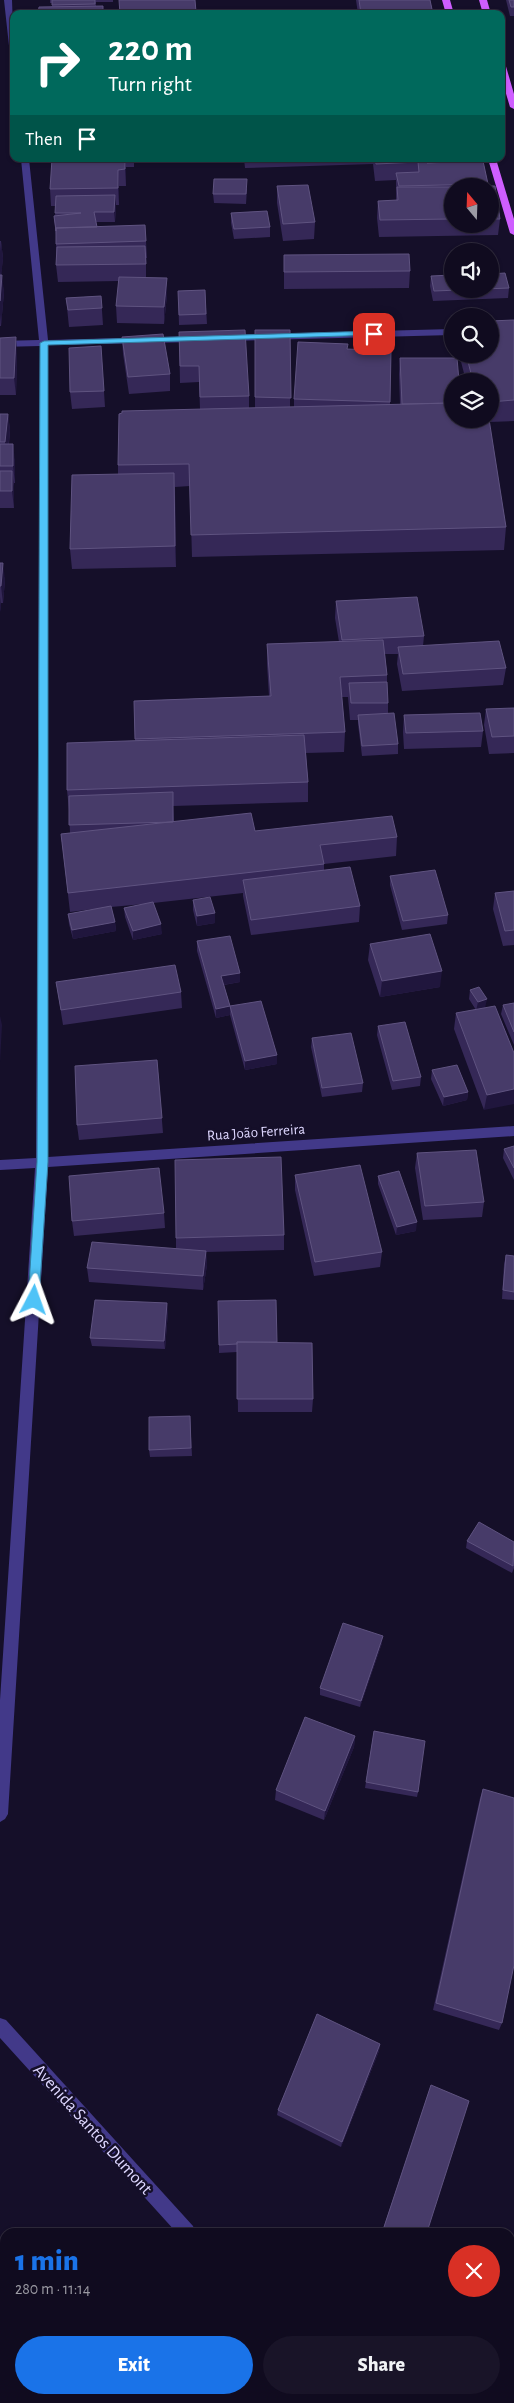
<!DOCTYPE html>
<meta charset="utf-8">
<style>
:root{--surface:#100b1f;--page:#191428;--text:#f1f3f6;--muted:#9c9ba4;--line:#302b3d;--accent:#1a73e8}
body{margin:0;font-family:"Alegreya Sans",sans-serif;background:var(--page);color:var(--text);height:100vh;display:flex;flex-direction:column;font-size:19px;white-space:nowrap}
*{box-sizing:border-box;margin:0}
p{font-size:16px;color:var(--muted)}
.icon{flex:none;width:28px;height:28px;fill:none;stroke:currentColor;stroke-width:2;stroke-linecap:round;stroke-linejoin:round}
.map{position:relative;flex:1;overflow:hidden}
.drawer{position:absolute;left:0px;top:2228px;width:515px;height:176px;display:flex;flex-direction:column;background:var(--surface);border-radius:15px 15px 0 0;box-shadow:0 1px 4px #0004,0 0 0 1px var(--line)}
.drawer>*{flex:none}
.banner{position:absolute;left:10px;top:10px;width:495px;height:152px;border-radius:10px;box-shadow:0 1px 4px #0004,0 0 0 1px var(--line);background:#00695c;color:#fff;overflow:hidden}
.needle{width:32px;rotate:341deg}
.controls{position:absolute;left:444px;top:178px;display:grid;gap:10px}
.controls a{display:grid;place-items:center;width:55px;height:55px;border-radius:50%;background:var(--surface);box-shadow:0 1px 4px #0004,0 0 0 1px var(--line);font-size:25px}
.pin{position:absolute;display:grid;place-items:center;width:42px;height:42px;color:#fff;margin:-21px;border-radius:10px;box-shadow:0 2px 8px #0006}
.me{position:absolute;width:55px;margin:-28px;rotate:4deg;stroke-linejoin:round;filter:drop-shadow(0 0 4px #0008)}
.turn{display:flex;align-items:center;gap:18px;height:105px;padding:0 15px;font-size:22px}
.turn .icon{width:65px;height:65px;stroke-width:2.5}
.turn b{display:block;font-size:35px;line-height:42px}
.then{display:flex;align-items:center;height:48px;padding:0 15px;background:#0003;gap:10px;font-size:19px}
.round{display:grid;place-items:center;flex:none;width:52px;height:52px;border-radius:26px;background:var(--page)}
.headline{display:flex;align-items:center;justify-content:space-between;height:85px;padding:0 15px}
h1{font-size:30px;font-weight:800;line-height:38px;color:var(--accent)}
.primary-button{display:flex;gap:10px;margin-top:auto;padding:10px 15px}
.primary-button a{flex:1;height:58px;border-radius:30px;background:var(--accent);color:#fff;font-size:20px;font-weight:800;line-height:58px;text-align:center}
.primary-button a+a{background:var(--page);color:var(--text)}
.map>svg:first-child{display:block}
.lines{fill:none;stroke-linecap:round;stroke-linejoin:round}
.minor{fill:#423989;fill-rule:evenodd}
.major{fill:#ce5eff;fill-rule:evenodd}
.wall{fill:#352857;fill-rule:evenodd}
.shaded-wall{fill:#20163d}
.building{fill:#473b69;stroke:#5f5380}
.route{fill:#4fc3f7;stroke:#337fa1}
.labels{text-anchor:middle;stroke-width:5;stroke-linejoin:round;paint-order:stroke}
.street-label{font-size:15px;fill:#ded7ff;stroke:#150f29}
.near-street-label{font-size:18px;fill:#ded7ff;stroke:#150f29}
</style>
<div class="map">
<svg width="514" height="2403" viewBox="0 0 514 2403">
<rect width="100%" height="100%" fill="#150f29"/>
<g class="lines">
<path class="minor" d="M4,0H12L14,57L10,55Z
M21,159H29L48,340L195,336L199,339L195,342L48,345V1157L514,1126V1136L48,1167L8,1814L5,1819L0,1822V1700L35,1168L0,1170V1160L36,1158L40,346L0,347V341L39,340Z
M452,329V335L230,341L226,338L230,335Z
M0,2018L6,2020L193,2226L195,2232H176L0,2038Z
M510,2367H514V2385H510Z
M95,2399H172L170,2403H93Z
M330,2399H350L352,2403H332Z"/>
<path class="major" d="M442,0H450L454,14H446Z
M479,0H487L491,14H483Z
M501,61L505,63L514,94V109L510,107L501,77Z
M488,159H496L514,219V235L510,233Z"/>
</g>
<path class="wall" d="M50,0H113V2H96V6H103V14H38L52,6V3H50Z
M195,0L196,14H120Z
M356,0H430L433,14H358Z
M506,0H514V16H510Z
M52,159H134V167H126V186H119V205H116L115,222H96L97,227L145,225L147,258H146V278H167V295L164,324L117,323L116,306L119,281L58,282L56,265V235L54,216L55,215L56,206H51L50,189Z
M244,159H466V162L483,161L488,184V186H495L500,219L498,235L379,237L377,218L378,201H396V180L375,181L373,164L245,168ZM452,186H490V224H452Z
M277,186L315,222L314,239L283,241L277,203Z
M247,189L246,204L214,203L213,194Z
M231,213L270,227V237L234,239L231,223Z
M0,241H1L3,258L1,275L4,292L1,326H0Z
M284,255L410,271L409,288L284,289Z
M431,276L509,288L508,298L433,301L430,286Z
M205,290L207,324L179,325L178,291Z
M101,296L103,325L69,327L66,298Z
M514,320V421L489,422L506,527L504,550L192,557L190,486L175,487L176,567L72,569L70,549L118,474V465L200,409L199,382L180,383L179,332L249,396V408H255V330H290V407H294V399L347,349L391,351L390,405H400L399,374L400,358L452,419H490V381H466L459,354H490Z
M122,337L170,374V391L129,394L123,354Z
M0,338L17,354L16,395H0Z
M101,346L105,407L72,409L70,392Z
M0,414H8L10,430L9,444L15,461V483H14V508H0Z
M0,563L5,580L3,603H1L0,612Z
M336,601L424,636L423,646L506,668L503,685L402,691L397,664L398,654H385L387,675V683L388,703V713L398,744V754L362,756L358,724V720H350L348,697H342L345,732L344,752L306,753L308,782V802L173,806L174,822L255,831L397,837L396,856L324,864V871L360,906L359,922L251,935L243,896V893L153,903L162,934L133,940L125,917L124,908L144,904L111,907L115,922L116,931L73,939L69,924L68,914L94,909L70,912L61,834L70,833L69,810L67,790L135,741L134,701L269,696L267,664V644L339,642L335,618Z
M514,708V753L489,754L484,725L486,709Z
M404,715L483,731L481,747L404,749L403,732Z
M390,876L448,915L447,924L402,930L390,885Z
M514,891V945L503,946L493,909L495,893Z
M193,900L215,923L197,926L193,910Z
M197,941L240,982L224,985L230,1006L277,1055V1064L245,1070L230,1015L216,1018L197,951Z
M370,944L440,987L380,997L368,960Z
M56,982L181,992L182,1008L63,1025Z
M470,990L485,1008L514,1053L484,1110L454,1029L456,1013L476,1010L469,999Z
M514,1003V1045L501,1014L503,1005Z
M378,1026L421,1077L420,1086L392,1090L377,1035Z
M312,1038L363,1083L362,1092L322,1097L311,1047Z
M157,1060L163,1133L79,1140L77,1125Z
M432,1070L468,1092L467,1100L443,1106L431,1079Z
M514,1146V1180L503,1158L504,1149Z
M417,1153L484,1202L482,1217L423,1220L415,1168Z
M295,1175L382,1252L380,1267L314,1276L295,1190Z
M378,1176L416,1231L396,1235L378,1184Z
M164,1213L165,1228L74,1236L72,1221Z
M284,1235V1250L206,1252L207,1265L203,1290L89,1282L87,1268L176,1248V1238Z
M506,1255L514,1256V1300L502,1299L504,1264Z
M168,1311L165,1349L92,1346L90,1338Z
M277,1342L313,1399L312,1412H238L237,1352L219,1353V1345Z
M190,1416L192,1456L150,1457L149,1450Z
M467,1541L514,1542V1568L512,1573L466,1548Z
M382,1643L360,1707L320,1695V1688Z
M374,1731L418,1792L417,1797L365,1788Z
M355,1736L354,1747L324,1820L275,1800L276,1790Z
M483,1789L502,2023L499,2030L433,2010L480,1798Z
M380,2044L379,2051L341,2147L277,2115L278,2110Z
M431,2085L427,2232H382Z"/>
<path class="shaded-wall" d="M125,159L126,167V186L125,169Z
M118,170L119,186V205L118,188Z
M115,195L116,205L115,222L114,212Z
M1,241L3,258L1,279L0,271V252Z
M2,275L4,292L1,326L0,314V301Z
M167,278V295L164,324V307Z
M16,337L17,354L16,395L14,378Z
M8,414L10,430L7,459L5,442Z
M13,444L15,461V483L13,466Z
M12,471L14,487V508L12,491Z
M174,473L175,493L176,567L175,546Z
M3,563L5,580L3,603L1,586Z
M0,597L1,606L0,612Z
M215,913V923L197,926V916Z
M115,922L116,931L73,939L72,930Z
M161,924L162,934L133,940V931Z
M442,971L440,987L380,997L382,981Z
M240,973V982L222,985L221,976Z
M487,999L485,1008L476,1011L478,1002Z
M230,1006V1015L216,1018V1009Z
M0,1016L2,1025L0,1062Z
M277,1055V1064L245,1070V1061Z
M514,1089V1104L484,1110L487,1095Z
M468,1092L467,1100L443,1106L444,1097Z
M417,1222L416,1231L396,1235L397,1227Z
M206,1251L207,1265L203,1290V1276Z
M167,1303L168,1311L165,1349L164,1341Z
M383,1636L382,1643L360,1707L361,1701Z
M355,1736L354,1747L324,1820L325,1811Z
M380,2044L379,2051L341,2147L342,2142Z"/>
<path class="building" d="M52,0H95V4L52,5Z
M119,0H195L196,12L120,14Z
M359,0H430L433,14H361Z
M509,0H514V7H511Z
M103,6V14H38L39,7Z
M52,159H125V169L118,170V188L50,189Z
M375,159H466V161L427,163L483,161L488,184L399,186L396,173L419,172L418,162L376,164Z
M214,179H247L246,194H213Z
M308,185L315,222L283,224L277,186Z
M473,186H495L500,219H490V186Z
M397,187H452V219L380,220L378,201L398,200Z
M115,195L114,212H94L97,227L56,228V231L54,216L81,213H55L56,196Z
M267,211L270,227L234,229L231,213Z
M145,225L146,241L56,244V228Z
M145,246L146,264L56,265L57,247Z
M409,254L410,271L284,272V255Z
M505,273L509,288L434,291L431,276L452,275V289H490V274Z
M0,275H2L0,301Z
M119,277L167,278L164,307L116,306Z
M205,290L206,314L179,315L178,291Z
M101,296L102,308L68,310L66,298Z
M514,320V400L490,402V381H473L466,354H490V321Z
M245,330L249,396L200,397L199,366H180L179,332Z
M255,330H290L291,398L255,397Z
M163,334L170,374L128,377L122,337Z
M16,337L14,378H0V338Z
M298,342L348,344L347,349L391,351L390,402L294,399Z
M101,346L104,391L70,392L69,348Z
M400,358H457L459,381H452V403L402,404Z
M452,403V419H489L506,527L191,535L189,464L118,465L119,414L122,413V411Z
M0,414H8L5,442H0Z
M0,444H13V466H0Z
M0,471H12V491H0Z
M174,473L175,546L70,549L72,475Z
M0,563H3L1,586H0Z
M417,597L424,636L342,640L336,601Z
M383,640L387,675L340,677L345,732L135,739L134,701L271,696L267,644Z
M499,641L506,668L403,674L398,647Z
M387,682L388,703H351L349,683Z
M514,708V736L492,737L486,709Z
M394,713L398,744L362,746L358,715Z
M480,713L483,731L406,733L404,715Z
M304,735L308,782L67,790V743Z
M173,792V822L69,825V796Z
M251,813L255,831L392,816L397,837L320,845L324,864L68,893L61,834Z
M350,867L360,906L251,920L243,880Z
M435,870L448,915L403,921L390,876Z
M514,891V930L505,931L495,893Z
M210,897L215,913L197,916L193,900Z
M153,902L161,924L133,931L124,908Z
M111,906L115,922L72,930L68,914Z
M430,934L442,971L382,981L370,944Z
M230,936L240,973L221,976L230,1006L261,1001L277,1055L245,1061L230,1006L216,1009L197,941Z
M175,965L181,992L61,1010L56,982Z
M479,987L487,999L478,1002L470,990Z
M514,1003V1032L503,1005Z
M495,1006L514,1053V1089L487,1095L456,1013Z
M405,1022L421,1077L393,1081L378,1026Z
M351,1033L363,1083L322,1088L312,1038Z
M157,1060L162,1118L77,1125L75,1066Z
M457,1065L468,1092L444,1097L432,1070Z
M514,1146V1168L504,1149Z
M476,1150L484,1202L425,1206L417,1153Z
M281,1157L284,1235L176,1238L175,1160Z
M360,1165L382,1252L315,1262L295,1175Z
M159,1168L164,1213L72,1221L69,1176Z
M399,1171L417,1222L397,1227L378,1176Z
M92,1242L206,1251L203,1276L87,1268Z
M506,1255L514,1256V1292L503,1290Z
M95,1300L167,1303L164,1341L90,1338Z
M276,1300L277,1342H237V1344L219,1345L218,1301Z
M237,1342L312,1343L313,1399H237Z
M190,1416L191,1448L149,1450V1417Z
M479,1522L514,1542L513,1566L467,1541Z
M343,1623L383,1636L361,1701L320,1688Z
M305,1717L355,1736L325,1811L276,1790Z
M374,1731L425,1741L418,1792L366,1782Z
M483,1789L514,1798V1965L502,2023L436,2003Z
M317,2014L380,2044L342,2142L278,2110Z
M431,2085L469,2101L427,2232H396L384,2227Z"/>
<path class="route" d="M374,331L378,334L376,335L48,345V1162L39,1300L34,1305L28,1300L37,1162L40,343L44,341Z"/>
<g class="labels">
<g class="street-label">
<text transform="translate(256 1132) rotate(-4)" y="5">Rua João Ferreira</text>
</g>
<g class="near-street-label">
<text transform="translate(93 2129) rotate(48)" y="6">Avenida Santos Dumont</text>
</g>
</g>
</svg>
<div class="controls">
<a><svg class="needle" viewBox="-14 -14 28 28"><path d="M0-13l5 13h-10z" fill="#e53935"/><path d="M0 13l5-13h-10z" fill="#9c9ba4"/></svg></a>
<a><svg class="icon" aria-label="sound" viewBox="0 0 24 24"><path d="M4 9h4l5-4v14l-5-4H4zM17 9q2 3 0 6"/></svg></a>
<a><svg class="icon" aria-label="search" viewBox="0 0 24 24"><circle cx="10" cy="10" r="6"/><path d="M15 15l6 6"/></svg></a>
<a><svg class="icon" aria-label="layers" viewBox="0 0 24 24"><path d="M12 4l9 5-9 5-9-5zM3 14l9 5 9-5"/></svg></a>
</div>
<div class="pin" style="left:374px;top:334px;background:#d93025"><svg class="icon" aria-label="arrive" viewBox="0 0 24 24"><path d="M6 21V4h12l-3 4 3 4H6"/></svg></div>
<svg class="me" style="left:34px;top:1300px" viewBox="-20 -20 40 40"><path d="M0-17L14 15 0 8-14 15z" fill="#4fc3f7" stroke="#fff" stroke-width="4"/></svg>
<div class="banner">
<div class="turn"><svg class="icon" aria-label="right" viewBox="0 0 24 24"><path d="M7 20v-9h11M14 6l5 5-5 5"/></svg><div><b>220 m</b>Turn right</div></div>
<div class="then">Then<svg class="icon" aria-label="arrive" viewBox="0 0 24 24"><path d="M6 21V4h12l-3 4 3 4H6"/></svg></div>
</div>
<section class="drawer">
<div class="headline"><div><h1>1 min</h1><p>280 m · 11:14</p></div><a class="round" style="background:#d93025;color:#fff"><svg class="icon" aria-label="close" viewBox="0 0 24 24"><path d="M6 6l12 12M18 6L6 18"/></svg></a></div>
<div class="primary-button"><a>Exit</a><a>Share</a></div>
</section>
</div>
